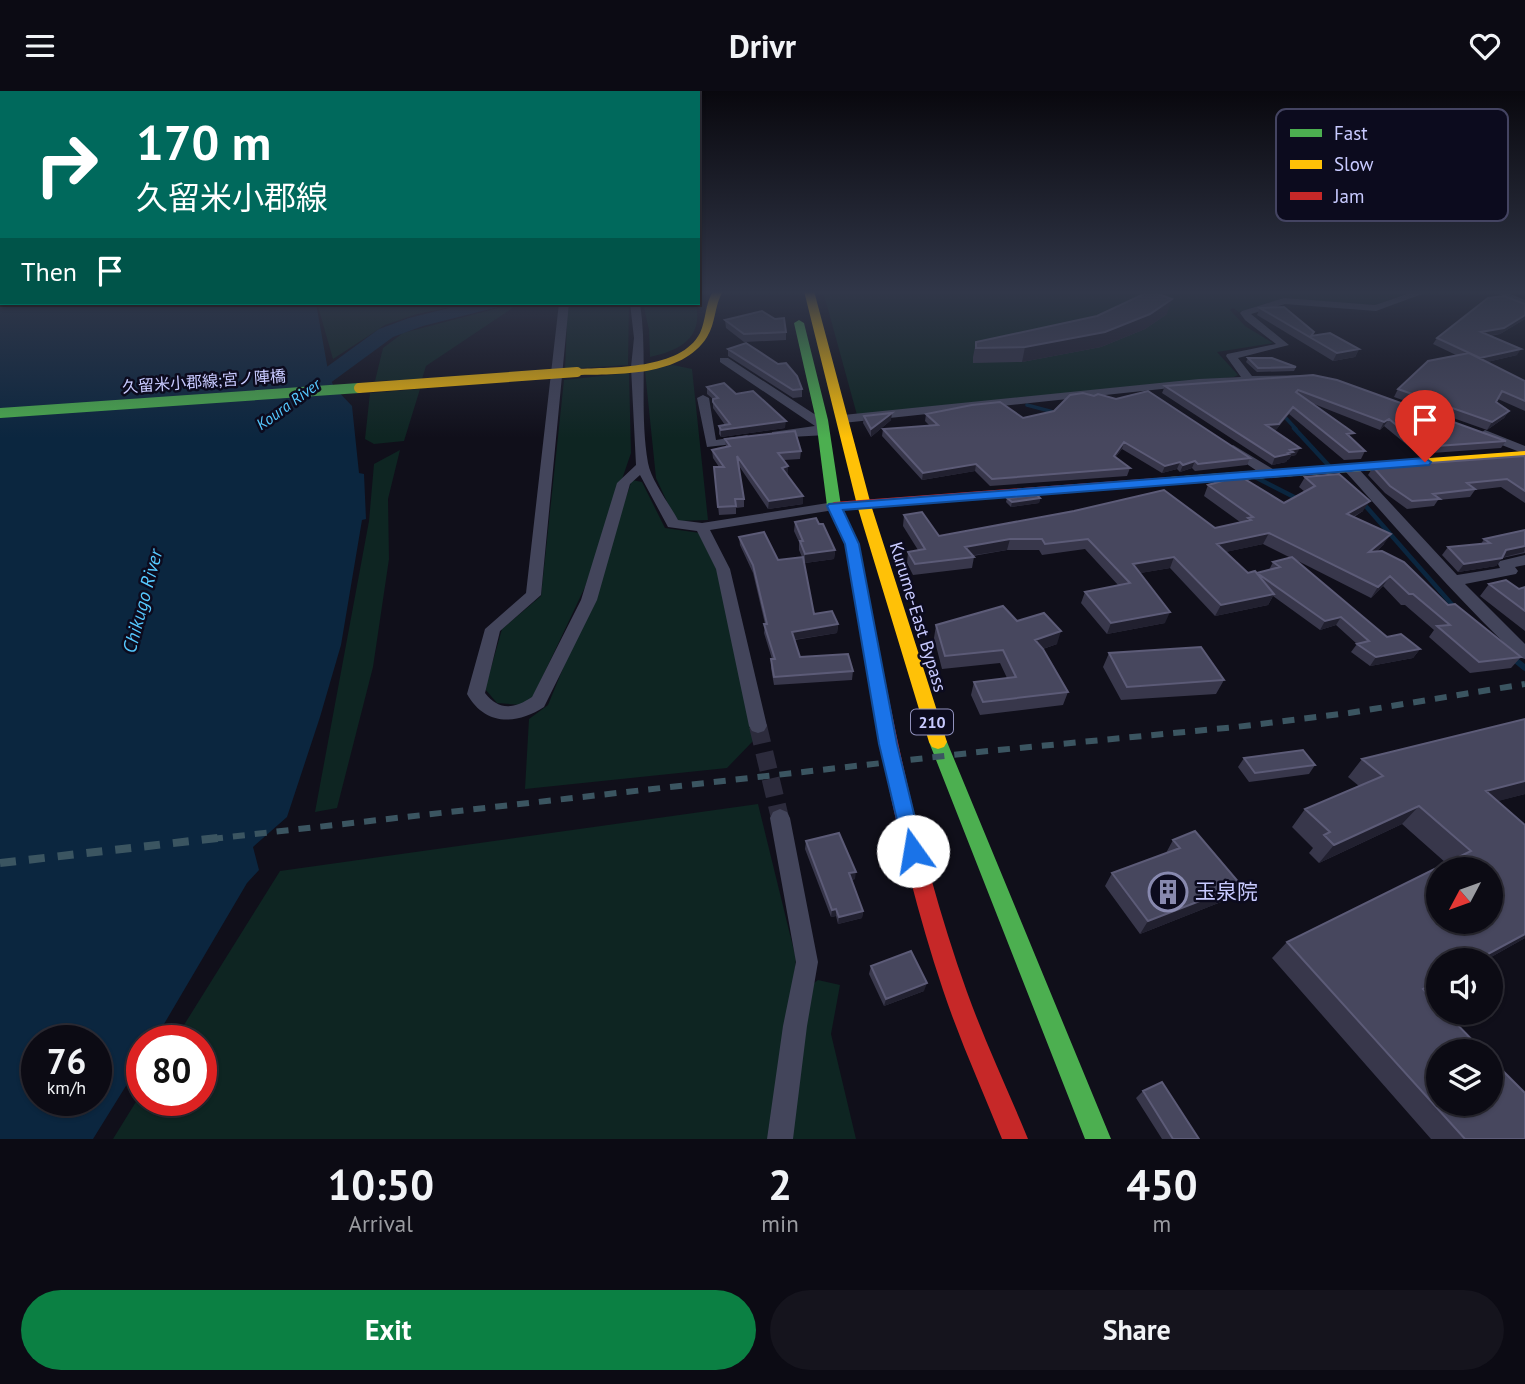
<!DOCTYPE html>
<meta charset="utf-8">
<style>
:root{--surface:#0c0b14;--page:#15141d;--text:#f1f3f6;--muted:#9a9ba0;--line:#2c2b34;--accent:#0b8043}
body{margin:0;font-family:"PT Sans","Noto Sans JP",sans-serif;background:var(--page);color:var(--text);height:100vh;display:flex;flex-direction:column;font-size:26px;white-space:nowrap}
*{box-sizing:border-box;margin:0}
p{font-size:23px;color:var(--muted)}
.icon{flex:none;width:38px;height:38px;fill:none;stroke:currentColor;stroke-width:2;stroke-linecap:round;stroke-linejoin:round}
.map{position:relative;height:1048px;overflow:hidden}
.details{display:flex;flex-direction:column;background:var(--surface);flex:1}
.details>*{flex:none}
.banner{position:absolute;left:0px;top:0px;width:700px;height:214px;box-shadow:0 2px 5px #0004,0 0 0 2px var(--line);background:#00695c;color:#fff;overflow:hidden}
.needle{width:46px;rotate:229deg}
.buttons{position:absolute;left:1426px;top:766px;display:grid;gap:14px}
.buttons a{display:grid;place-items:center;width:77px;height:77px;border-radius:50%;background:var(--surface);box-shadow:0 2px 5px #0004,0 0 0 2px var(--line);font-size:35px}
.speed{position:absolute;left:21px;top:934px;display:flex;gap:14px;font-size:35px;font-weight:700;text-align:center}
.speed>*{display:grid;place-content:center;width:91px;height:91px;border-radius:50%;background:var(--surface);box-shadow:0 2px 5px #0004,0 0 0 2px var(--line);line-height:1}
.speed small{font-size:18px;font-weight:400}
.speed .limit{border:10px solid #d22;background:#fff;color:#111}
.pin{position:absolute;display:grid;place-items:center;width:60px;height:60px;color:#fff;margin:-72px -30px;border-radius:50% 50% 50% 0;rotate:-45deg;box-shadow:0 0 7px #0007}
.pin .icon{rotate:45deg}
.me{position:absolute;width:77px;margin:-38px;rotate:347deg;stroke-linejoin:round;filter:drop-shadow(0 0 5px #0008)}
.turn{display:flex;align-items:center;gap:24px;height:147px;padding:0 21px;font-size:32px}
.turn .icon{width:91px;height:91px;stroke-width:2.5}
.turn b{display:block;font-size:49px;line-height:60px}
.then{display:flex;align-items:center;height:66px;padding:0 21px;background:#0003;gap:14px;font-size:26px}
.eta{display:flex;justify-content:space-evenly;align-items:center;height:119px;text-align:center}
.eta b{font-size:42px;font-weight:800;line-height:49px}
.button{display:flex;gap:14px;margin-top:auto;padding:14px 21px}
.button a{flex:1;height:80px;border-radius:42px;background:var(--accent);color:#fff;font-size:28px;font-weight:800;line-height:80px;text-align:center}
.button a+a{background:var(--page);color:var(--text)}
header{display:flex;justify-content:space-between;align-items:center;height:91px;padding:0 21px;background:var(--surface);font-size:32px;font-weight:800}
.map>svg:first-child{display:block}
.green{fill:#0e2522}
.water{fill:#0b263f;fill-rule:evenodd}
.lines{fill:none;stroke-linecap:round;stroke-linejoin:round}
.stream-far2{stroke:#0b263f;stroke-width:3.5}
.stream-far1{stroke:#0b263f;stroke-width:4.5}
.stream{stroke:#0b263f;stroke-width:6}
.river{fill:#0b263f;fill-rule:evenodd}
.street-tunnel{stroke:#2c2b3c;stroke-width:18;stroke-dasharray:18 9;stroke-linecap:butt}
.street{fill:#43455b;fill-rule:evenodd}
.fast{fill:#4caf50;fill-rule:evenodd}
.slow{fill:#ffc107;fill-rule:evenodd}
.jam{fill:#c62828;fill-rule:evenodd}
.rail-far1{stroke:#3b5561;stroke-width:6;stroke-dasharray:12 10;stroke-linecap:butt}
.rail{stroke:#3b5561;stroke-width:8;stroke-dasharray:16 13;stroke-linecap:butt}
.fast-bridge{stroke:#4caf50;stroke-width:10}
.slow-bridge{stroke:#ffc107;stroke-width:10}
.wall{fill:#38374b;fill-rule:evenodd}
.shaded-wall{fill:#21202f}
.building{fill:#47475e;stroke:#5c5b77;stroke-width:2;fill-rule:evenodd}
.route{fill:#1a73e8;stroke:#114b97;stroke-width:2}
.labels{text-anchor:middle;stroke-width:5;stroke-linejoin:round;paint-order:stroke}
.far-street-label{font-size:16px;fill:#c8caff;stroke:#0c0b1e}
.far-water-label{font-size:16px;font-style:italic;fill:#56c9ff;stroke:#0c0b1e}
.shield{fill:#0c0b1e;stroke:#9091bc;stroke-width:2}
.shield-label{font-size:16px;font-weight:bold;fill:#c8caff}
.street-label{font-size:18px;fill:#c8caff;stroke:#0c0b1e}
.water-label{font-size:19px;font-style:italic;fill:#56c9ff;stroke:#0c0b1e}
.near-poi-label{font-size:21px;fill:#c8caff;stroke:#0c0b1e;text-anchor:start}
.key{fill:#0c0b1e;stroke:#444462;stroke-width:2}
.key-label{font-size:19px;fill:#c8caff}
</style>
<header><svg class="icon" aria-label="menu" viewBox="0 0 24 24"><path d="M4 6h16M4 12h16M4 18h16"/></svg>Drivr<svg class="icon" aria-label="heart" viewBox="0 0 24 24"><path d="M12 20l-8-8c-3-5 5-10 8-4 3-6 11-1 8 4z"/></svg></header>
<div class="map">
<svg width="1525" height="1048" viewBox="0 0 1525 1048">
<rect width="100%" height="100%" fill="#100f1a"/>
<path class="green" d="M823,200H1414L1375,214L1280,208L1239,221L1233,217L1230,219L1245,235L1273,252L1217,261L1238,284L1234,286L857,324Z
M317,212H471L417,223L385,234L333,268Z
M508,212H520L426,275L422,288L375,290L383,257L403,242L502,216Z
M568,212H629L628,274L565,278Z
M643,212H696C703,247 681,259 650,266L649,239Z
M673,274L692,278L708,429L676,430L656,387L645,280Z
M629,282L631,362L585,496L532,608L521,614L497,612L485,598L502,538L541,505L564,289Z
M420,298L404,350L374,353L365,348L370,302Z
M400,359L388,408L389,468L373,576L337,717L315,721L369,430L374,373Z
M632,389L642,391L665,437L700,442L722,489L753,650L727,677L525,698L529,628L548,614L586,521Z
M758,713L796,868L776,1048H113L142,1001V1010H201V950H174L280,780Z
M818,889L840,894L831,943L856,1048H792L809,896Z"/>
<path class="water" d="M0,200L2,212H316L329,285L334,296L352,315L359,382L364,383L366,428L362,429L341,554L320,626L287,726L253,756L259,779L247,792L154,950H142V969L93,1048H0ZM37,950H96V1010H37Z"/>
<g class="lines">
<path class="stream-far2" d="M1027,314L1057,322
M1283,324L1296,338"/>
<path class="stream-far1" d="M1294,337L1331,377
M1255,386L1300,409
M1363,412L1455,517"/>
<path class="stream" d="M1453,515L1456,518
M1514,568L1525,577"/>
<path class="river" d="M469,212H500L498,216L423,235L393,246L303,312H287L284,307L379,238L409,227Z"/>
<path class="street-tunnel" d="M758,635L780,727"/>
<path class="street" d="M1416,200H1430L1376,220L1285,213L1251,223L1289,254L1238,267L1252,285L1315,284V288L1311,289L1199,294L843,332L837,328L843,324L1199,288L1241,286L1226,265L1227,263L1276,253L1245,229L1240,222L1242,220L1284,207L1375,214Z
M1492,200H1504L1525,209V215Z
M559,212H569L541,504L500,540L485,602C499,620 514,618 532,606L581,509L617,392L636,374L631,276L634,247L630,212H640C648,265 639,319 648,372C651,389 670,414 678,429L702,432L834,411L841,415L834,419L710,439L730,478L767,635L764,640L758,642L752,640L749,635L716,478L697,440L668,436L640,384L630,393L597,509L544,616C516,634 485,635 467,603L485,538L526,502Z
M720,267H728L825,330L829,341L827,344L772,347V341L815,335L720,271Z
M703,304L709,307L716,349L747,344L753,348L751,351L707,356L697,307Z
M1485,339L1525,355V363L1481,346L1479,343Z
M1233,354L1276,380V386H1266L1229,361L1227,358Z
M1350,373L1355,374L1457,484L1500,477L1498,473L1500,470L1525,464V474L1515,476L1518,480L1516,483L1465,493L1525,553V568L1519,566C1457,508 1402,443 1345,380L1344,377Z
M780,718L787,721L790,727L818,871L807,935L793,1048H767L783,935L796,871L770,727L773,721Z"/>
<path class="fast" d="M799,229L804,232L828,329L841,415L859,453L879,557L877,561H865L863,557L845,453L827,415L816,329L794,232Z
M938,644L944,646L947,651L1111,1048H1085L929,651L932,646Z"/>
<path class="slow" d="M713,200H723C714,215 716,232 707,246C682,286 618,283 577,284L572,281L577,278C612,276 681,279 700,242C706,229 705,213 713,200Z
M804,200H814L871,414L947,651L944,656L938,658L932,656L929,651L857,414Z
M1525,360V368L1170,394L1163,390L1170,386Z"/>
<path class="jam" d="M1170,386L1175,387V393L834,419L827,415L834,411Z
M871,551L877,553L879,557C901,673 927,789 967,901C985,951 1008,999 1028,1048H1002C982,998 960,950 943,899C906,788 882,673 863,557L865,553Z"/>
<path class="rail-far1" d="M211,748L988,660L1236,636L1349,622L1525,593"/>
<path class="rail" d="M0,772L226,746"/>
<path class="fast-bridge" d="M0,322L359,297"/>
<path class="slow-bridge" d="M359,297L577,281"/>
</g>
<path class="wall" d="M1525,213V228L1500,243L1490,245L1517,264L1487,271L1525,290V320L1498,308L1496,311L1509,320L1504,327L1487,339L1394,306L1398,298L1456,264L1433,253L1437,247Z
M1260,217L1312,245L1359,258L1355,266L1333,270L1257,224Z
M1167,223L1145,238L1101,256L1022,271L973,272V266L976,251Z
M725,229L786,241V249L744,251L726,237Z
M728,258L802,298V306L793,307L728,265Z
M1248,267L1296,276L1294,280L1257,281L1246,271Z
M1313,284L1506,350L1501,357L1418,363L1384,335L1380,339L1314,313L1365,360L1361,368L1344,369L1289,323L1275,340L1296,364L1291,365L1289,368L1287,369L1286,371L1272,374L1162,302L1165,295Z
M707,296L736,303L785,337L721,346L719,343V335L725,334L713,317V308L707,303Z
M926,323L1023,327L1250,367L1247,374L1195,380L1192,377L1180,381L1177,378L1162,382L1122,358L1115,367L1130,377L1127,385L990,395L975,380L922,389L882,345L883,338L930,335L925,330Z
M864,325L891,329L871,346L863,332Z
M725,348L801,360L800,368L784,369L788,383H787L803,413L768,418L739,375L744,408V416L736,417V423L719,424L714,376H719L713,367L712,359L726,356Z
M1525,365V412L1501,396L1475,399L1470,406L1438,409L1434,415L1407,418L1385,402L1368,384L1373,376Z
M1217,385L1284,412L1305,401L1299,396L1305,386L1363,420L1354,426L1384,453L1376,461L1521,566L1511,577L1470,582L1429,546L1434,539L1405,514H1401L1383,495L1371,507L1294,468L1387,546L1420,558L1413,567L1370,575L1351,561L1357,553L1336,534L1320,539L1273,505L1268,514L1215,525L1170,477L1140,482L1165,532L1107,543L1081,512L1085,501L1118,494L1085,458L1042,464L1039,459H1007L973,465L974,466L972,477L913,484L907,472L908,461L918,459L903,435L904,424L939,445L1215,437L1240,431L1204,405L1208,394L1214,392ZM1263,453L1291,467L1273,471L1269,479L1257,482H1248L1225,461Z
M1007,407H1040L1039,412L1011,416L1006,411Z
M795,431L819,433L835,459L834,468L805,472L803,469L814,523L838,533L837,542L795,549L800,566L853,580L852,589L774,594L771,577L772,568L764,542L765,533L753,482L740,454L739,446L778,469L802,466L799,459V451L794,440Z
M1525,439V462L1502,467L1496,475L1458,481L1442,464L1448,456L1481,453L1484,448Z
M1489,493L1519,498L1525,496V540L1480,505Z
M1017,530L1057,553L1043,558L1068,601L1063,614L980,624L971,604L974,591L1007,587L1000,572L942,578L934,547L936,534Z
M1109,562L1224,589L1216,603L1121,609L1103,576Z
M1525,628V703L1497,710L1525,734V847L1484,870H1438V895L1426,901L1525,1048H1431L1272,867L1287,851L1446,772L1402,733L1319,772L1309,762L1313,757L1292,736L1305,718L1359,695L1348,686L1362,668Z
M1244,667L1315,674L1309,683L1249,691L1238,676Z
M1173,749L1231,807L1140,843L1105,795L1112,782L1166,762Z
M806,750L855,788L851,789L863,820L862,827L838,833L836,825L831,826L805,758Z
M871,875L924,900L884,915L869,883Z
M1143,1000L1199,1048H1162L1136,1007Z"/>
<path class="shaded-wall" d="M1172,208L1167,223L1145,238L1101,256L1022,271L1025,256Z
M1525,224V228L1500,243L1477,246L1481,241Z
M1359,258L1355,266L1333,270L1337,262Z
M1521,258L1517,264L1474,274L1478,268Z
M1293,316L1289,323L1275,340L1266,334Z
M1509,320L1504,327L1487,339L1492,331Z
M892,322L891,329L871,346V338Z
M1389,328L1384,335L1380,339L1384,331Z
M786,330L785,337L721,346V339Z
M1124,351L1122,358L1111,372L1114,365Z
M1300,357L1296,364L1291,365L1289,368L1287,369L1286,371L1272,374L1275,366L1290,359Z
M1195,370L1192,377L1180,381L1183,374Z
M1180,371L1177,378L1162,382L1165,375Z
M976,373L975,380L922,389L923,382Z
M788,375V383L782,385V377Z
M803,405V413L768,418L769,410Z
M1040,407L1039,412L1011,416L1012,411Z
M1370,410L1363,420L1340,433L1347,423Z
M1269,442L1263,453L1212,464L1217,453Z
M1391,443L1384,453L1363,472L1369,461Z
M1010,448L1007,459L962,466L965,456Z
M1525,455L1524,461L1500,467H1502L1496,475L1458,481L1464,473L1506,459Z
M835,459L834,468L805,472V463Z
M1174,466L1170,477L1129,484L1133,473Z
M1390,485L1383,495L1371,507L1378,496Z
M1274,503L1268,514L1215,525L1221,514Z
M1170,521L1165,532L1107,543L1111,532Z
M1341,526L1336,534L1320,539L1325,530Z
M838,533L837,542L792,549V541Z
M1061,540L1057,553L1031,562L1035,549Z
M1420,558L1413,567L1370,575L1376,566Z
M1525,690V703L1468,718L1486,700Z
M1419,715L1402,733L1319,772L1334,754Z
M856,781L855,788L848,790L849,782Z
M1241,794L1231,807L1140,843L1148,830Z
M836,818V825L831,826L832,819Z
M863,820L862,827L838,833L839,826Z
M1525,843V847L1484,870H1475Z
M1438,890V895L1403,914L1423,898Z
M927,892L924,900L884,915L886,908Z"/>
<path class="building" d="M1150,200L1172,208L1150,223L1105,241L1025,256L976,257V251L1097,225Z
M1504,205L1525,213V224L1504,237L1481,241L1521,258L1480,267L1437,247L1488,207Z
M1284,216L1314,241L1311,245L1330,242L1359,258L1337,262L1260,217Z
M762,220L775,228L784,227L786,241L744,243L725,229Z
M746,252L778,273L786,272L797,285L802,298L793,299L728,258Z
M1469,262L1525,290V310L1502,300L1496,311L1509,320L1492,331L1398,298L1428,270Z
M1248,267H1272L1296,276L1258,277Z
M1313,284L1337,289L1506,350L1423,356L1389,328L1384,331L1298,299L1296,301L1354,342L1347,343L1365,360L1349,361L1293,316L1279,333L1266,334L1300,357L1290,359L1293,361L1288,362L1289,363L1275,366L1165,295Z
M724,292L736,303L753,300L786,330L721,339L719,335L730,333L713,311V308L718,307L707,296Z
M1148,300L1250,367L1198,373L1195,370L1183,374L1180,371L1165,375L1124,351L1114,365L1130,377L992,388L976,373L923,382L883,338L938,334L926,323L972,314L1000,311L1023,327L1054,320L1070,304L1083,302L1094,305L1098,303L1116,308Z
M892,322L871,338L864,325Z
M795,340L801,360L778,362L788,375L782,377L803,405L769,410L737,365L744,408H735L736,415L718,416L714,376H724L712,359L730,355L725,348Z
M1525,365V400L1507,388L1467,392L1475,398L1433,403L1440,408L1412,410L1390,395L1373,376Z
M1339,383L1370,410L1347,423L1391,443L1369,461L1382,460L1404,471L1448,514L1455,513L1521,566L1479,571L1437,535L1450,534L1413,503H1409L1390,485L1378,496L1269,442L1217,453L1248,482L1255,480L1274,503L1221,514L1174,466L1133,473L1170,521L1111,532L1085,501L1130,492L1088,448L1045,453L1042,448H1010L965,456L974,466L915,473L908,461L925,458L904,424L922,421L939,445L1074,420L1164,399L1215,437L1251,429L1248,427L1253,426L1208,394L1222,390L1217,385L1238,384L1284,412L1315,395L1305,386Z
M1037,404L1040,407L1012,411L1007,407Z
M816,427L819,433H823L835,459L805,463L800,450H803L795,431Z
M1525,439V455L1506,459L1502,467L1464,473L1448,456L1490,452L1484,448Z
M764,441L778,469L803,466L814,523L832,520L838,533L792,541L800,566L848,563L853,580L774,586L771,568H775L764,533H767L753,474L739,446Z
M1292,466L1387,546L1401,543L1420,558L1376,566L1357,553L1369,550L1341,526L1325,530L1257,482L1280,476L1273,471Z
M1506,489L1519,498L1525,496V520L1489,493Z
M1003,515L1017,530L1044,522L1061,540L1035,549L1043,558L1068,601L983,611L974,591L1016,586L1003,559L945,565L936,534Z
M1201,556L1224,589L1127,596L1109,562Z
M1525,628V690L1486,700L1525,734V843L1475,870H1438V890L1423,898L1438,914V922H1446L1484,961H1438V1013H1491V968L1525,1002V1048H1465L1287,851L1471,760L1419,715L1334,754L1324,744L1330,741L1305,718L1383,685L1362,668ZM1438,779H1491V831H1438Z
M1303,659L1315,674L1255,682L1244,667Z
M1195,740L1241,794L1148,830L1112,782L1180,757L1173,749Z
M839,742L856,781L849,782L863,820L839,826L836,818L832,819L806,750Z
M911,860L927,892L886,908L871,875Z
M1162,991L1199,1048H1173L1143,1000Z"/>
<linearGradient id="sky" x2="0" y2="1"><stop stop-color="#09080e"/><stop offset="0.58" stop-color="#313749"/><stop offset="1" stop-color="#313749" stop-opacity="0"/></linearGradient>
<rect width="1525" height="347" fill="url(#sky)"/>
<path class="route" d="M1425,367L1431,371L1429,374L843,419L859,453L897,653L923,760L920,767L913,769L906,767L879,653L845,453L827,415L829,413Z"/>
<defs>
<symbol id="building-ring" viewBox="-11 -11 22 22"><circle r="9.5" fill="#0c0b1e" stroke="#8889af" stroke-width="1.5"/><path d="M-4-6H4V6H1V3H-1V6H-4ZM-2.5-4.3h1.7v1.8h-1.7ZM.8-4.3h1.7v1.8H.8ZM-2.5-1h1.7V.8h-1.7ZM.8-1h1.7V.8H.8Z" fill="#8889af"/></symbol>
</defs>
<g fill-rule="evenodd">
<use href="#building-ring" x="1146" y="779" width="44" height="44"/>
</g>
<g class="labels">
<g class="far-street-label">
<text transform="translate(204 290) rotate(-4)" y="6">久留米小郡線;宮ノ陣橋</text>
</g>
<g class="far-water-label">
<text transform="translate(288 313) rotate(-36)" y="6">Koura River</text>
</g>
<rect class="shield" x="911" y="618.5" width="42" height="25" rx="5"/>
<g class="shield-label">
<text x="932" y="637">210</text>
</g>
<g class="street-label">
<text transform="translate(918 526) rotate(73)" y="6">Kurume-East Bypass</text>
</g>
<g class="water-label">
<text transform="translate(142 510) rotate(-75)" y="7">Chikugo River</text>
</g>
<g class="near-poi-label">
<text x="1195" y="808">玉泉院</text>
</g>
</g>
<rect x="1276" y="18" width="232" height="112" rx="10" class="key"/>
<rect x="1290" y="38" width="32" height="8" fill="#4caf50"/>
<rect x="1290" y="69" width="32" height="9" fill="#ffc107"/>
<rect x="1290" y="101" width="32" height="8" fill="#c62828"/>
<g class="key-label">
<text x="1334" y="49">Fast</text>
<text x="1334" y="80">Slow</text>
<text x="1334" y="112">Jam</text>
</g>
</svg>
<div class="buttons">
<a><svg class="needle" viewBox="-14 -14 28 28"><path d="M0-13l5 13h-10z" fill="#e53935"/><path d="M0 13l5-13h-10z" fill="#9a9ba0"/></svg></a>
<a><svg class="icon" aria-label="sound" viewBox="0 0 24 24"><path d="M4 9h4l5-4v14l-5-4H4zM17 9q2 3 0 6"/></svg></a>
<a><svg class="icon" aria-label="layers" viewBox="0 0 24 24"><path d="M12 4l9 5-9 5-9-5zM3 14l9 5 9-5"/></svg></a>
</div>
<div class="speed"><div>76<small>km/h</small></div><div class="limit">80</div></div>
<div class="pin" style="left:1425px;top:371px;background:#d93025"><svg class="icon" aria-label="arrive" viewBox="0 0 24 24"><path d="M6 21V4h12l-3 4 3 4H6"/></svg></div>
<svg class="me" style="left:913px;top:760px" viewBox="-20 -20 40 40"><circle r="19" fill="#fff"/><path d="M0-13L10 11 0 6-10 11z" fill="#1a73e8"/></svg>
<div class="banner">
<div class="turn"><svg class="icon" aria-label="right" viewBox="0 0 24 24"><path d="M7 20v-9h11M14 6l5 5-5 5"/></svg><div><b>170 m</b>久留米小郡線</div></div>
<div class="then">Then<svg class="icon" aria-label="arrive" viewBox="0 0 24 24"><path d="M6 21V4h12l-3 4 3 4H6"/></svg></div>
</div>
</div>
<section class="details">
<div class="eta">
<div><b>10:50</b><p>Arrival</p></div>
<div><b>2</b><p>min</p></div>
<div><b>450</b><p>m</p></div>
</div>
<div class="button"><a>Exit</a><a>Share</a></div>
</section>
